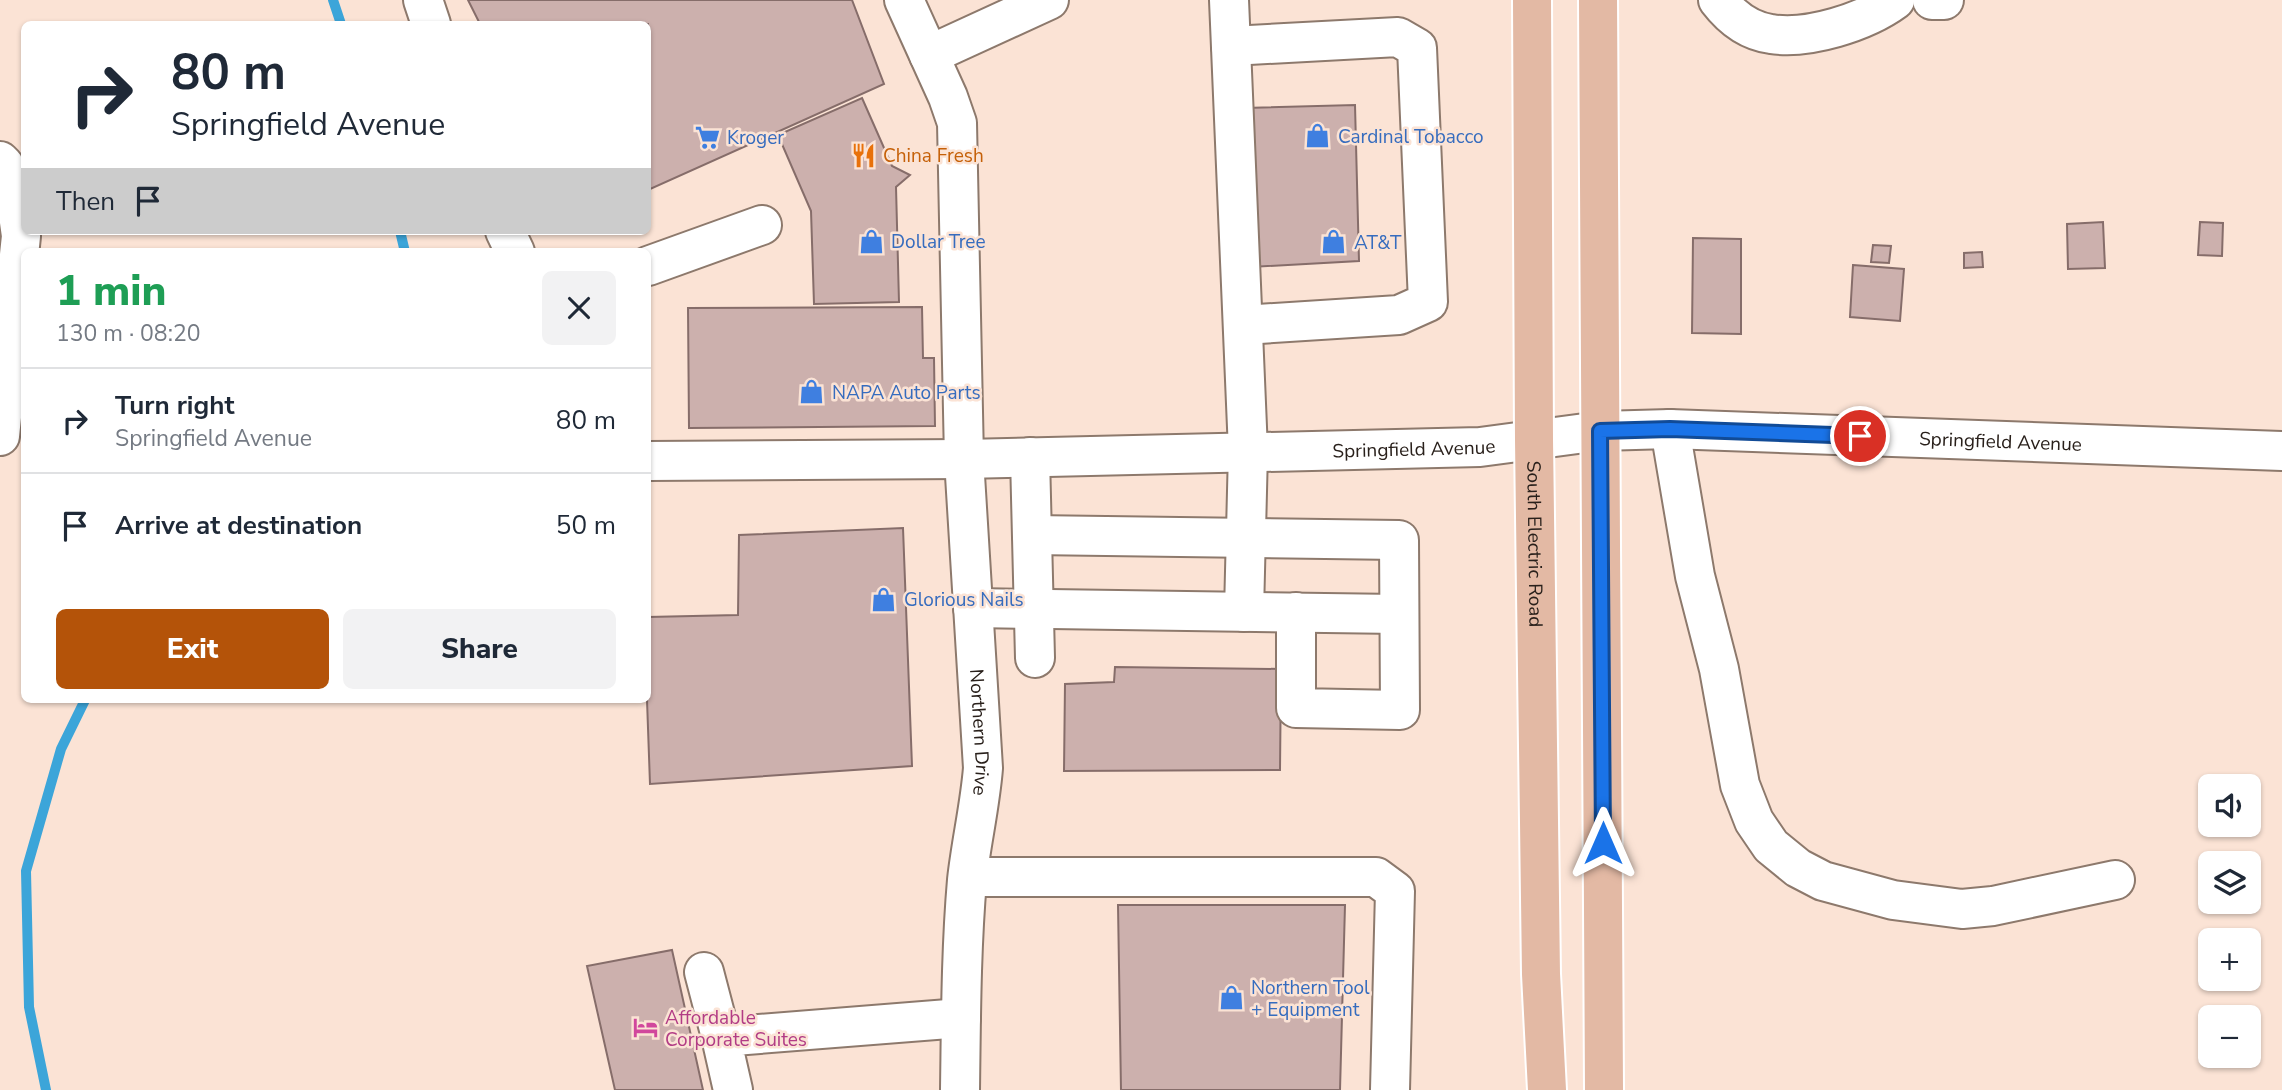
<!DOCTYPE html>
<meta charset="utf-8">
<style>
:root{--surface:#fff;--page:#f2f2f3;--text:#1f2937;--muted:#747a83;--line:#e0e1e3;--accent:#b45309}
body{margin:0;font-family:"Nunito Sans",sans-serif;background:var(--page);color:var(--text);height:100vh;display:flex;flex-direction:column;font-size:26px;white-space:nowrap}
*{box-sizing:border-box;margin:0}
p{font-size:23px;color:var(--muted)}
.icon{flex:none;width:38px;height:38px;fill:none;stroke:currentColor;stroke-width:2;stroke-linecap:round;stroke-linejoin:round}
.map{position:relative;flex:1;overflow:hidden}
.side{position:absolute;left:21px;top:248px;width:630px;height:455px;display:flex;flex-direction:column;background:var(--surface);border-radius:10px;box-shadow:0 2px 5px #0004}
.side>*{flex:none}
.banner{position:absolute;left:21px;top:21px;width:630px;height:214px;border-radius:10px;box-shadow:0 2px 5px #0004;background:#fff;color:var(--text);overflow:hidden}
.tools{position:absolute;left:2198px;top:774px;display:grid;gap:14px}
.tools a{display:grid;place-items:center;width:63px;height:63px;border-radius:10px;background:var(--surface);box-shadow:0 2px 5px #0004;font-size:35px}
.pin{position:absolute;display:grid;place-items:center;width:60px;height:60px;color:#fff;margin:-30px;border:4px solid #fff;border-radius:50%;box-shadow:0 2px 7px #0007}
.me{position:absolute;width:77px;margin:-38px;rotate:0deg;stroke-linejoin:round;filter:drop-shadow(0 0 5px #0008)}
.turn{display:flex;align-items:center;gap:24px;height:147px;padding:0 35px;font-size:32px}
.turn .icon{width:91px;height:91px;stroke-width:2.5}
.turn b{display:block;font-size:49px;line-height:60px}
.then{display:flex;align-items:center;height:66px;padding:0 35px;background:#0003;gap:14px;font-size:26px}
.round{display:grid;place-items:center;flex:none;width:74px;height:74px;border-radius:10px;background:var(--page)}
.headline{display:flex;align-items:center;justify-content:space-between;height:119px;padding:0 35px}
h1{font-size:42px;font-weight:800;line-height:52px;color:#1e9e55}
.action{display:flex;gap:14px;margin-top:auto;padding:14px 35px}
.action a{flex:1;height:80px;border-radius:10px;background:var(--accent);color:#fff;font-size:28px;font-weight:800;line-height:80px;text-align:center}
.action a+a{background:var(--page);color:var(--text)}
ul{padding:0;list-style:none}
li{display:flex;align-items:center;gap:21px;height:105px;padding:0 35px;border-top:2px solid var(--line)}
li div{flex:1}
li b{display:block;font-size:26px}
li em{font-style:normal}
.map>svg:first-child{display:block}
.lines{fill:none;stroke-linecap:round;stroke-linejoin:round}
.stream{stroke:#3ca5d9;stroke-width:10}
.building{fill:#ccb0ad;stroke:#866d6a;stroke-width:2}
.minor-casing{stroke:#8d796c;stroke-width:42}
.major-casing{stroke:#fff;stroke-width:42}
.minor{stroke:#fff;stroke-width:38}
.major{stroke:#e3b9a4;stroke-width:38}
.route-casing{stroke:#114b97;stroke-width:18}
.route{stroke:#1a73e8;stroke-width:12}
.labels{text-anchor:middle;stroke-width:5;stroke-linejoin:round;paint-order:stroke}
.shop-label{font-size:19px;fill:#366cbe;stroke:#fbe3d5;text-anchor:start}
.food-label{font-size:19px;fill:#c56008;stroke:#fbe3d5;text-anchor:start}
.street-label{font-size:19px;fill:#29201b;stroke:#fbe3d5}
.hotel-label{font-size:19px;fill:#b23c85;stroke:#fbe3d5;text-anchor:start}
</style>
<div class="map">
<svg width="2282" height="1090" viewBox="0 0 2282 1090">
<rect width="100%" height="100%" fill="#fbe3d5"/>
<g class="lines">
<path class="stream" d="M333,0L341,24
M400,231L405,252
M46,1090L29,1007L26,871L61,749L85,700"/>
</g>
<path class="building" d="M468,0H852L884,84L648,190V24H480Z
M862,98L892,166L910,175L896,187L899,302L814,304L811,211L778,135Z
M1355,105L1359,261L1251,267L1245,108Z
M2103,222L2105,268L2068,269L2067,224Z
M2200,222L2223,223L2222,256L2198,255Z
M1693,238L1741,239V334L1692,333Z
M1873,245L1891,246L1889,263L1871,262Z
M1982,252L1983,267L1964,268V253Z
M1853,265L1904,269L1900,321L1850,317Z
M922,307L923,358H934L935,426L689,428L688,308Z
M903,528L912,766L650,784L647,700L648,617L738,615L739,535Z
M1115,667L1281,669L1280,770L1064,771L1065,684L1114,682Z
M1118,905H1345L1340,1090H1121Z
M672,950L703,1090H615L587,966Z"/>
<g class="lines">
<defs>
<g id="minor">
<path d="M423,0L431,24"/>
<path id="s1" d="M904,0L948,97L957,123L964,459L983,768C980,806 971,843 967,880C961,950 961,1020 960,1090"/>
<path d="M1229,0L1248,451L1244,612"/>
<path d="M1718,0C1731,17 1749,31 1771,34C1808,40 1865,22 1895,0"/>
<path d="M1932,0H1944"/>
<path d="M1231,46L1398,37L1417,48L1428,302L1399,315L1243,325"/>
<path d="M929,55L1049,0"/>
<path d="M0,161L4,165L16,200L21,236L0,436"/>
<path d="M505,231L515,252"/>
<path d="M648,266L762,225"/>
<path d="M1670,429L1695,576L1719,669L1740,785L1754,821L1771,846L1798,868L1823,881L1893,900L1962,909L1993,906L2115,880"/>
<path d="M1030,457L1035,658"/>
<path id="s2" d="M648,461L964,459L1480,447L1600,431L1670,429L2282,451"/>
<path d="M1032,535L1399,540L1400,710L1296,708V612"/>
<path d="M973,608L1399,614"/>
<path d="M968,877H1376L1395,891L1390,1090"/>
<path d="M704,972L721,1037"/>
<path d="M733,1090L721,1037L961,1018"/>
</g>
<g id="major">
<path id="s3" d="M1532,0L1534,440L1541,974L1547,1090"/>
<path d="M1598,0L1604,1090"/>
</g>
</defs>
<use href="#minor" class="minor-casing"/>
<use href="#major" class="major-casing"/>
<use href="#minor" class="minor"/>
<use href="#major" class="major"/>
</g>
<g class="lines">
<defs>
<path id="route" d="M1603,843L1600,431L1670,429L1860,436"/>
</defs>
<use href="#route" class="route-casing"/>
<use href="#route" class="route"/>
</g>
<defs>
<symbol id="shop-bare" viewBox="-9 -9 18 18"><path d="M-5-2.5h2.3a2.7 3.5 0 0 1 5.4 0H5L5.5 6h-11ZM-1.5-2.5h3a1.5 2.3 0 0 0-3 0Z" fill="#3f7fe0" stroke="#fbe3d5" stroke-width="2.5" paint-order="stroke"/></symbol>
<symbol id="supermarket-bare" viewBox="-9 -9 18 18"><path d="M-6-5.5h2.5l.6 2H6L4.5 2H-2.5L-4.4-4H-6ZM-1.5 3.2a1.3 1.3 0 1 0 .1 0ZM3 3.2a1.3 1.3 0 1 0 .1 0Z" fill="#3f7fe0" stroke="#fbe3d5" stroke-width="2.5" paint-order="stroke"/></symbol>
<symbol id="restaurant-bare" viewBox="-9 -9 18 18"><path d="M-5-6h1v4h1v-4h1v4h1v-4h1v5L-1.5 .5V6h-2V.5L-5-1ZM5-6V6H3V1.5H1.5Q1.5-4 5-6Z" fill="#e8710a" stroke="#fbe3d5" stroke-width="2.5" paint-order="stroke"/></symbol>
<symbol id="hotel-bare" viewBox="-9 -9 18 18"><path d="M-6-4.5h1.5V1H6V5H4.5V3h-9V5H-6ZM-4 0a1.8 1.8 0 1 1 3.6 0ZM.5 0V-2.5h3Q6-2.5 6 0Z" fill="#d1479c" stroke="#fbe3d5" stroke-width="2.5" paint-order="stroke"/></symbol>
</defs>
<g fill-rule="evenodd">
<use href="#shop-bare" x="1300" y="118" width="35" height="35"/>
<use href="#supermarket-bare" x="690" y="120" width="35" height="35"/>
<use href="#restaurant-bare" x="846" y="138" width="35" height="35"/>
<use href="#shop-bare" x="854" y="224" width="35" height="35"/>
<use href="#shop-bare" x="1316" y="224" width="35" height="35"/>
<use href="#shop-bare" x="794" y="374" width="35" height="35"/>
<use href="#shop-bare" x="866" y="582" width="35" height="35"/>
<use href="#shop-bare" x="1214" y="980" width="35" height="35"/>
<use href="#hotel-bare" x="628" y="1010" width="35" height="35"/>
</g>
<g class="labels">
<g class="shop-label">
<text x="1338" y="143">Cardinal Tobacco</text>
<text x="727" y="144">Kroger</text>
<text x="891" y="248">Dollar Tree</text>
<text x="1354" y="249">AT&amp;T</text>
<text x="832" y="399">NAPA Auto Parts</text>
<text x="904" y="606">Glorious Nails</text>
<text x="1251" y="994">Northern Tool<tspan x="1251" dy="22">+ Equipment</tspan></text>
</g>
<g class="food-label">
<text x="883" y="162">China Fresh</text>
</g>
<g class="street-label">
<text dy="7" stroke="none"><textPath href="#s2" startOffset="1354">Springfield Avenue</textPath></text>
<text dy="7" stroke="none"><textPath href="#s2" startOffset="766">Springfield Avenue</textPath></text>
<text dy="7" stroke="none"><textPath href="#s3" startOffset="544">South Electric Road</textPath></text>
<text dy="7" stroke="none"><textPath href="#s1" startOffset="744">Northern Drive</textPath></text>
</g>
<g class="hotel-label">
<text x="665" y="1024">Affordable<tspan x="665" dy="22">Corporate Suites</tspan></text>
</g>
</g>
</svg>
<div class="tools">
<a><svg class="icon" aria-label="sound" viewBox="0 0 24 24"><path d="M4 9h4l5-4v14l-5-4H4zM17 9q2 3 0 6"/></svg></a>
<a><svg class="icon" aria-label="layers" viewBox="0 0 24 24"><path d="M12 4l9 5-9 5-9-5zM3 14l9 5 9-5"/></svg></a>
<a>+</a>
<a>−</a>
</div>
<div class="pin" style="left:1860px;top:436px;background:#d93025"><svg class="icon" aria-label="arrive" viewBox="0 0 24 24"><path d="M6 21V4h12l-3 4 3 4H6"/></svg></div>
<svg class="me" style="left:1603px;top:843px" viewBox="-20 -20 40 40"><path d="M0-17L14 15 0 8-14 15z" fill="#1a73e8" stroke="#fff" stroke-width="4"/></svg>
<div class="banner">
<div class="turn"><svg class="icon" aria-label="right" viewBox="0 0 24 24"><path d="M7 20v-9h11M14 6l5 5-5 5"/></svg><div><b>80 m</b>Springfield Avenue</div></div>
<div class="then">Then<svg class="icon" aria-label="arrive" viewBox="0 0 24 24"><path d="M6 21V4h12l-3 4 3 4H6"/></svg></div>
</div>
<section class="side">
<div class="headline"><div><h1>1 min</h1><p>130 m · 08:20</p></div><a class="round"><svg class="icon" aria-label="close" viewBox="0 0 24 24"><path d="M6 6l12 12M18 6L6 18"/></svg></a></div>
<ul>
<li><svg class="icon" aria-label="right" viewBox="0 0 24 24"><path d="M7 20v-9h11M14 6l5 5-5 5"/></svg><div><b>Turn right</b><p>Springfield Avenue</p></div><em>80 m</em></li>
<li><svg class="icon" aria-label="arrive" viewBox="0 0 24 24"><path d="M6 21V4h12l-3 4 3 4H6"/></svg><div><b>Arrive at destination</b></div><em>50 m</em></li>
</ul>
<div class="action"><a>Exit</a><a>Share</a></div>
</section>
</div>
